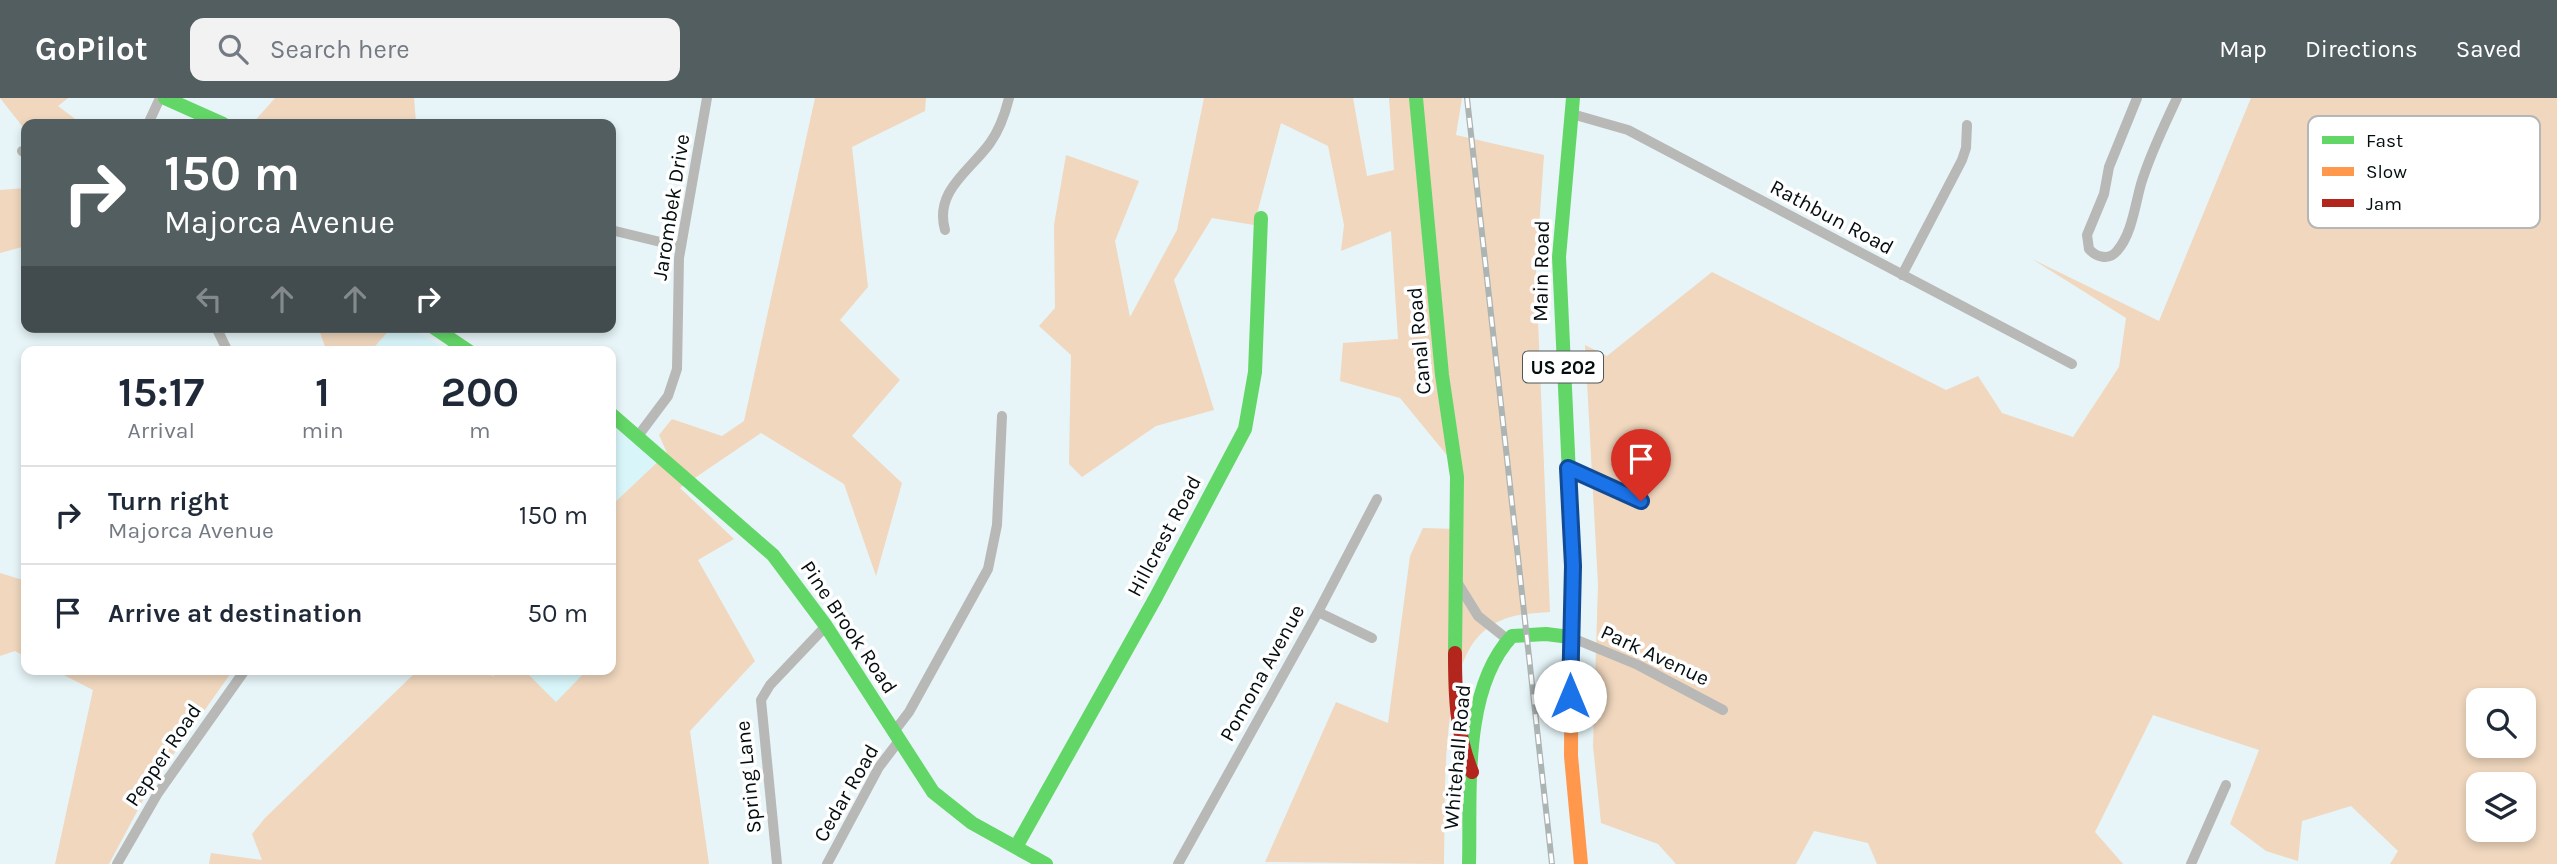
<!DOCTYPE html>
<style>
:root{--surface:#fff;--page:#f2f2f3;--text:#1f2937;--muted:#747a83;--line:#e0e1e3;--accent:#535e61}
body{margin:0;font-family:Karla,sans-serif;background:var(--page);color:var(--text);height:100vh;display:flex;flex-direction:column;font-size:26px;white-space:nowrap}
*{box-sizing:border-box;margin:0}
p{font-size:23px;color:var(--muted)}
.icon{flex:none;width:38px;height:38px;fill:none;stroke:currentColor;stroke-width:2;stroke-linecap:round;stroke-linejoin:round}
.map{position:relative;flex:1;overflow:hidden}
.side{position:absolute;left:21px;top:248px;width:595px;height:329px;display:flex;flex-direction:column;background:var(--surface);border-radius:14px;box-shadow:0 4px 10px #0003}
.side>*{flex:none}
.banner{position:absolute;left:21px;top:21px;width:595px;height:214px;border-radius:14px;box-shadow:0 4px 10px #0003;background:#535e61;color:#fff;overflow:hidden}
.fabs{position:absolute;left:2466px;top:590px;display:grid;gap:14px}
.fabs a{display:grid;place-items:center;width:70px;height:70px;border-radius:14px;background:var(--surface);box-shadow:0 4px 10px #0003;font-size:35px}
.pin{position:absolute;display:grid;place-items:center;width:60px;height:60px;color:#fff;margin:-72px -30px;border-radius:50% 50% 50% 0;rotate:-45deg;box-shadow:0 0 7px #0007}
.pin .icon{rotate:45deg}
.me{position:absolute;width:77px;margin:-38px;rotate:0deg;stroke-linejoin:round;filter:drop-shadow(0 0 5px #0008)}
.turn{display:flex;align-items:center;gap:24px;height:147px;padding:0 28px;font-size:32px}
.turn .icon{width:91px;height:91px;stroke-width:2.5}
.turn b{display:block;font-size:49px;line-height:60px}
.lanes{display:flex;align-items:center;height:66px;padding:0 28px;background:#0003;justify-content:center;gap:35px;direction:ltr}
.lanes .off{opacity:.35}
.eta{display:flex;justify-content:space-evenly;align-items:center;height:119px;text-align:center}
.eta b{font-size:42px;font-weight:700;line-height:49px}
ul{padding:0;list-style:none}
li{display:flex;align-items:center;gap:21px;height:98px;padding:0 28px;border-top:2px solid var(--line)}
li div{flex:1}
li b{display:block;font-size:26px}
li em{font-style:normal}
header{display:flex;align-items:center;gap:42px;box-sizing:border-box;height:98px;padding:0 35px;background:var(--accent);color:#fff}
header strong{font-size:33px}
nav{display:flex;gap:38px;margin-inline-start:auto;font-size:24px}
.search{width:490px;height:63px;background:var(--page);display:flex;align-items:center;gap:18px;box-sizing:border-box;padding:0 24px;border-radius:14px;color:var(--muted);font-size:26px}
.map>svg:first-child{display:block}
.built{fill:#d8f6fa}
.green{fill:#f0d7be;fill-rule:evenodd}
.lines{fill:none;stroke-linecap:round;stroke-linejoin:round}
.street{stroke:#b8b8b6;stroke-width:10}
.fast{stroke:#63d668;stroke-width:14}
.slow{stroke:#ff974d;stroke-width:14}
.jam{stroke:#b3261e;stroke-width:14}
.rail-casing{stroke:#acb4b4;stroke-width:6}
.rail{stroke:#fff;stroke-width:3.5;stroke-dasharray:10;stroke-linecap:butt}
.route-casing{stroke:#114b97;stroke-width:18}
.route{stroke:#1a73e8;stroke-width:12}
.labels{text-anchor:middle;stroke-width:7;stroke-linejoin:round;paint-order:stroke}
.shield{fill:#fff;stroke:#4f5657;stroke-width:2}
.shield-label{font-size:19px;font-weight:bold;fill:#040d0f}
.street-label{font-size:21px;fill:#040d0f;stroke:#fff}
.key{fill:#fff;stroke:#b4b6b7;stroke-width:2}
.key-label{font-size:19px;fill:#040d0f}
</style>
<header>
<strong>GoPilot</strong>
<div class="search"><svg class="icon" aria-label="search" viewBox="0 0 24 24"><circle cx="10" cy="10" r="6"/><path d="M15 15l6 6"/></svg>Search here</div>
<nav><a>Map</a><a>Directions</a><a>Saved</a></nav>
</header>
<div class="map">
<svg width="2557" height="766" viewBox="0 0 2557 766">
<rect width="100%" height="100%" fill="#e7f5f8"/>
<path class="built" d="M392,229H408L451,254H370Z
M611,325L657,364L611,408Z
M524,572H587L556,605Z"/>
<path class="green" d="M0,0H68L58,8L82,26H26V33Z
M275,0H414L416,25L252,26Z
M815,0H926L925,13L852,49L868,189L840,222L900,282L852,338L902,385L876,478L844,386L761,335L680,390L734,441L698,462L755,563L690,633L709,766H209L211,755L262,762L252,736L265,720L418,572H486L492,578L509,572H524L556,604L587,572H611V408L667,355L659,337L672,321L722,338L744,323Z
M1204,0H1353L1367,78L1394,72L1389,0H1462L1456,37L1544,57L1536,174L1550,514C1526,516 1504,516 1484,533C1438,570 1446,710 1444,766L1265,764L1336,604L1388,625L1410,458L1423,430L1455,431V367L1400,300L1340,283L1343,245L1398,241L1391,133L1341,153L1344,127L1328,48L1281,25L1254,127L1212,120L1174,182L1214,312L1156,328L1082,379L1069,366L1071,257L1039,228L1055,210L1054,127L1066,57L1139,83L1115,143L1130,219L1177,132Z
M2251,0H2557V766H2390L2398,753L2351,708L2302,723L2298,763L2266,753L2230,726L2259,652L2153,617L2095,734L2123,766H1877L1868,745L1814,733L1796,766H1676L1658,746L1601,725L1593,648L1598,487L1585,247L1607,258L1712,174L1946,292L1978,278L2002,315L2073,339L2119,269L2126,220L2032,161L2159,223ZM2478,602H2524V648H2478ZM2478,686H2524V732H2478Z
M26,90V148L0,155V92Z
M318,229H392L370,254H327Z
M0,475L26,483V559L15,553L0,558Z
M54,572H233L149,691L109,766H55L93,592Z"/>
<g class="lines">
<path class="street" d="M2137,0L2109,69L2104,96L2087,137L2089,151C2096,159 2109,163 2117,153C2132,136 2135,107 2141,86C2150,56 2164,28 2177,0
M1572,16L1628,32L2072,266
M148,26L160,0
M22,53L26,56
M611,132L681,149
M945,132C934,93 970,73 990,45C1000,31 1005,16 1009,0
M1902,177L1962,62L1966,50L1967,27
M216,229L228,254
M638,338L668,298L677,271L679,160L707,0
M1568,370L1641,403
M1457,484L1478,518L1507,541
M1318,514L1372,540
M1570,539L1638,567L1723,612
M893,635L909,614L988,471L997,427L1002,318
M117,766L158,695L245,572
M777,766L761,602L770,587L826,528
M827,766L879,669L898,644
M1178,766L1318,514L1377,401
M2191,766L2226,687"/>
<path class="fast" d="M165,0L223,26
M1416,0L1442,277L1457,379L1455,555
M433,229L470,254
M611,316L773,457L826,528L933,694L972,725L1046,766
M1572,442L1559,159L1573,0
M1016,749L1156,499L1245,331L1255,274L1261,120
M1469,766C1471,696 1461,592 1512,538L1546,536L1570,539"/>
<path class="slow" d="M1572,442L1571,658L1581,766"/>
<path class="jam" d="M1455,555C1455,596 1456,636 1472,674"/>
<defs>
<path id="rail" d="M1467,0L1552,766"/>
</defs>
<use href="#rail" class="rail-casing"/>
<use href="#rail" class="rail"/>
</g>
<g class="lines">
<defs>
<path id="route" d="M1570,598L1573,468L1568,370L1641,403"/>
</defs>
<use href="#route" class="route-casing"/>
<use href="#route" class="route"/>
</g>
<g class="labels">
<rect class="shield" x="1523" y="253.5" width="80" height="31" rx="5"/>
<g class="shield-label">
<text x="1563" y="276">US 202</text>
</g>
<g class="street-label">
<text transform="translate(671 109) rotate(-81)" y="7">Jarombek Drive</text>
<text transform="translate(1832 119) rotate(28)" y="7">Rathbun Road</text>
<text transform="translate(1541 173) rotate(-89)" y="7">Main Road</text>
<text transform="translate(1419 243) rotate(-95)" y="7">Canal Road</text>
<text transform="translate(1164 438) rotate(-62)" y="7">Hillcrest Road</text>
<text transform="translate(849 529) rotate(56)" y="7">Pine Brook Road</text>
<text transform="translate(1655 557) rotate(25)" y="7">Park Avenue</text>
<text transform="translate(1262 575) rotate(-61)" y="7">Pomona Avenue</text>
<text transform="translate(163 657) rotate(-56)" y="7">Pepper Road</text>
<text transform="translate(1457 659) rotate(-85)" y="7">Whitehall Road</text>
<text transform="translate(748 679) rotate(-96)" y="7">Spring Lane</text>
<text transform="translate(846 695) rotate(-60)" y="7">Cedar Road</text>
</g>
</g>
<rect x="2308" y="18" width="232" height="112" rx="10" class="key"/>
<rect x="2322" y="38" width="32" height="8" fill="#63d668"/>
<rect x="2322" y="69" width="32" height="9" fill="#ff974d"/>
<rect x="2322" y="101" width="32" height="8" fill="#b3261e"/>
<g class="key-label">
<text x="2366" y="49">Fast</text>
<text x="2366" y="80">Slow</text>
<text x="2366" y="112">Jam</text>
</g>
</svg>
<div class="fabs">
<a><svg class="icon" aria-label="search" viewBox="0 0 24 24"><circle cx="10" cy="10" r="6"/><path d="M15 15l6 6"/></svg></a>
<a><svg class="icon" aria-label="layers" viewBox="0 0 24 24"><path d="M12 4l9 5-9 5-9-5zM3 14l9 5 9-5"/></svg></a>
</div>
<div class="pin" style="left:1641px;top:403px;background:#d93025"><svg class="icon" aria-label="arrive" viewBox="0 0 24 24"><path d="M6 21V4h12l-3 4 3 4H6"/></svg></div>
<svg class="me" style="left:1570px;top:598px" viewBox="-20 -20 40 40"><circle r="19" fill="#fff"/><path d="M0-13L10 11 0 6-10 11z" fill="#1a73e8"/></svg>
<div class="banner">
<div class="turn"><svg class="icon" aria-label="right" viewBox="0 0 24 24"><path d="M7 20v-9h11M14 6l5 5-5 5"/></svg><div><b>150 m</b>Majorca Avenue</div></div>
<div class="lanes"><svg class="icon off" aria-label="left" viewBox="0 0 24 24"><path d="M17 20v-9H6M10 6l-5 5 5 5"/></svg><svg class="icon off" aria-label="ahead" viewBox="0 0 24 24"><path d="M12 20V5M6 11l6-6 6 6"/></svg><svg class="icon off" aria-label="ahead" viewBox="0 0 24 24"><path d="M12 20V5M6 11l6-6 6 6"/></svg><svg class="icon" aria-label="right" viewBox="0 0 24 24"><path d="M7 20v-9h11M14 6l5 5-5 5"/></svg></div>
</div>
<section class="side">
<div class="eta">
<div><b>15:17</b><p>Arrival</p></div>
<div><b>1</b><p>min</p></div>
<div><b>200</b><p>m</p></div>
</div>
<ul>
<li><svg class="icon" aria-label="right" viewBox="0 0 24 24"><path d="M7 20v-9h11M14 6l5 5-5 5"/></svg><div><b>Turn right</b><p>Majorca Avenue</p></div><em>150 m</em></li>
<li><svg class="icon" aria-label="arrive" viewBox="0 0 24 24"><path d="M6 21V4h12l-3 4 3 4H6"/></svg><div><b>Arrive at destination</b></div><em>50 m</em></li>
</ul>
</section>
</div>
